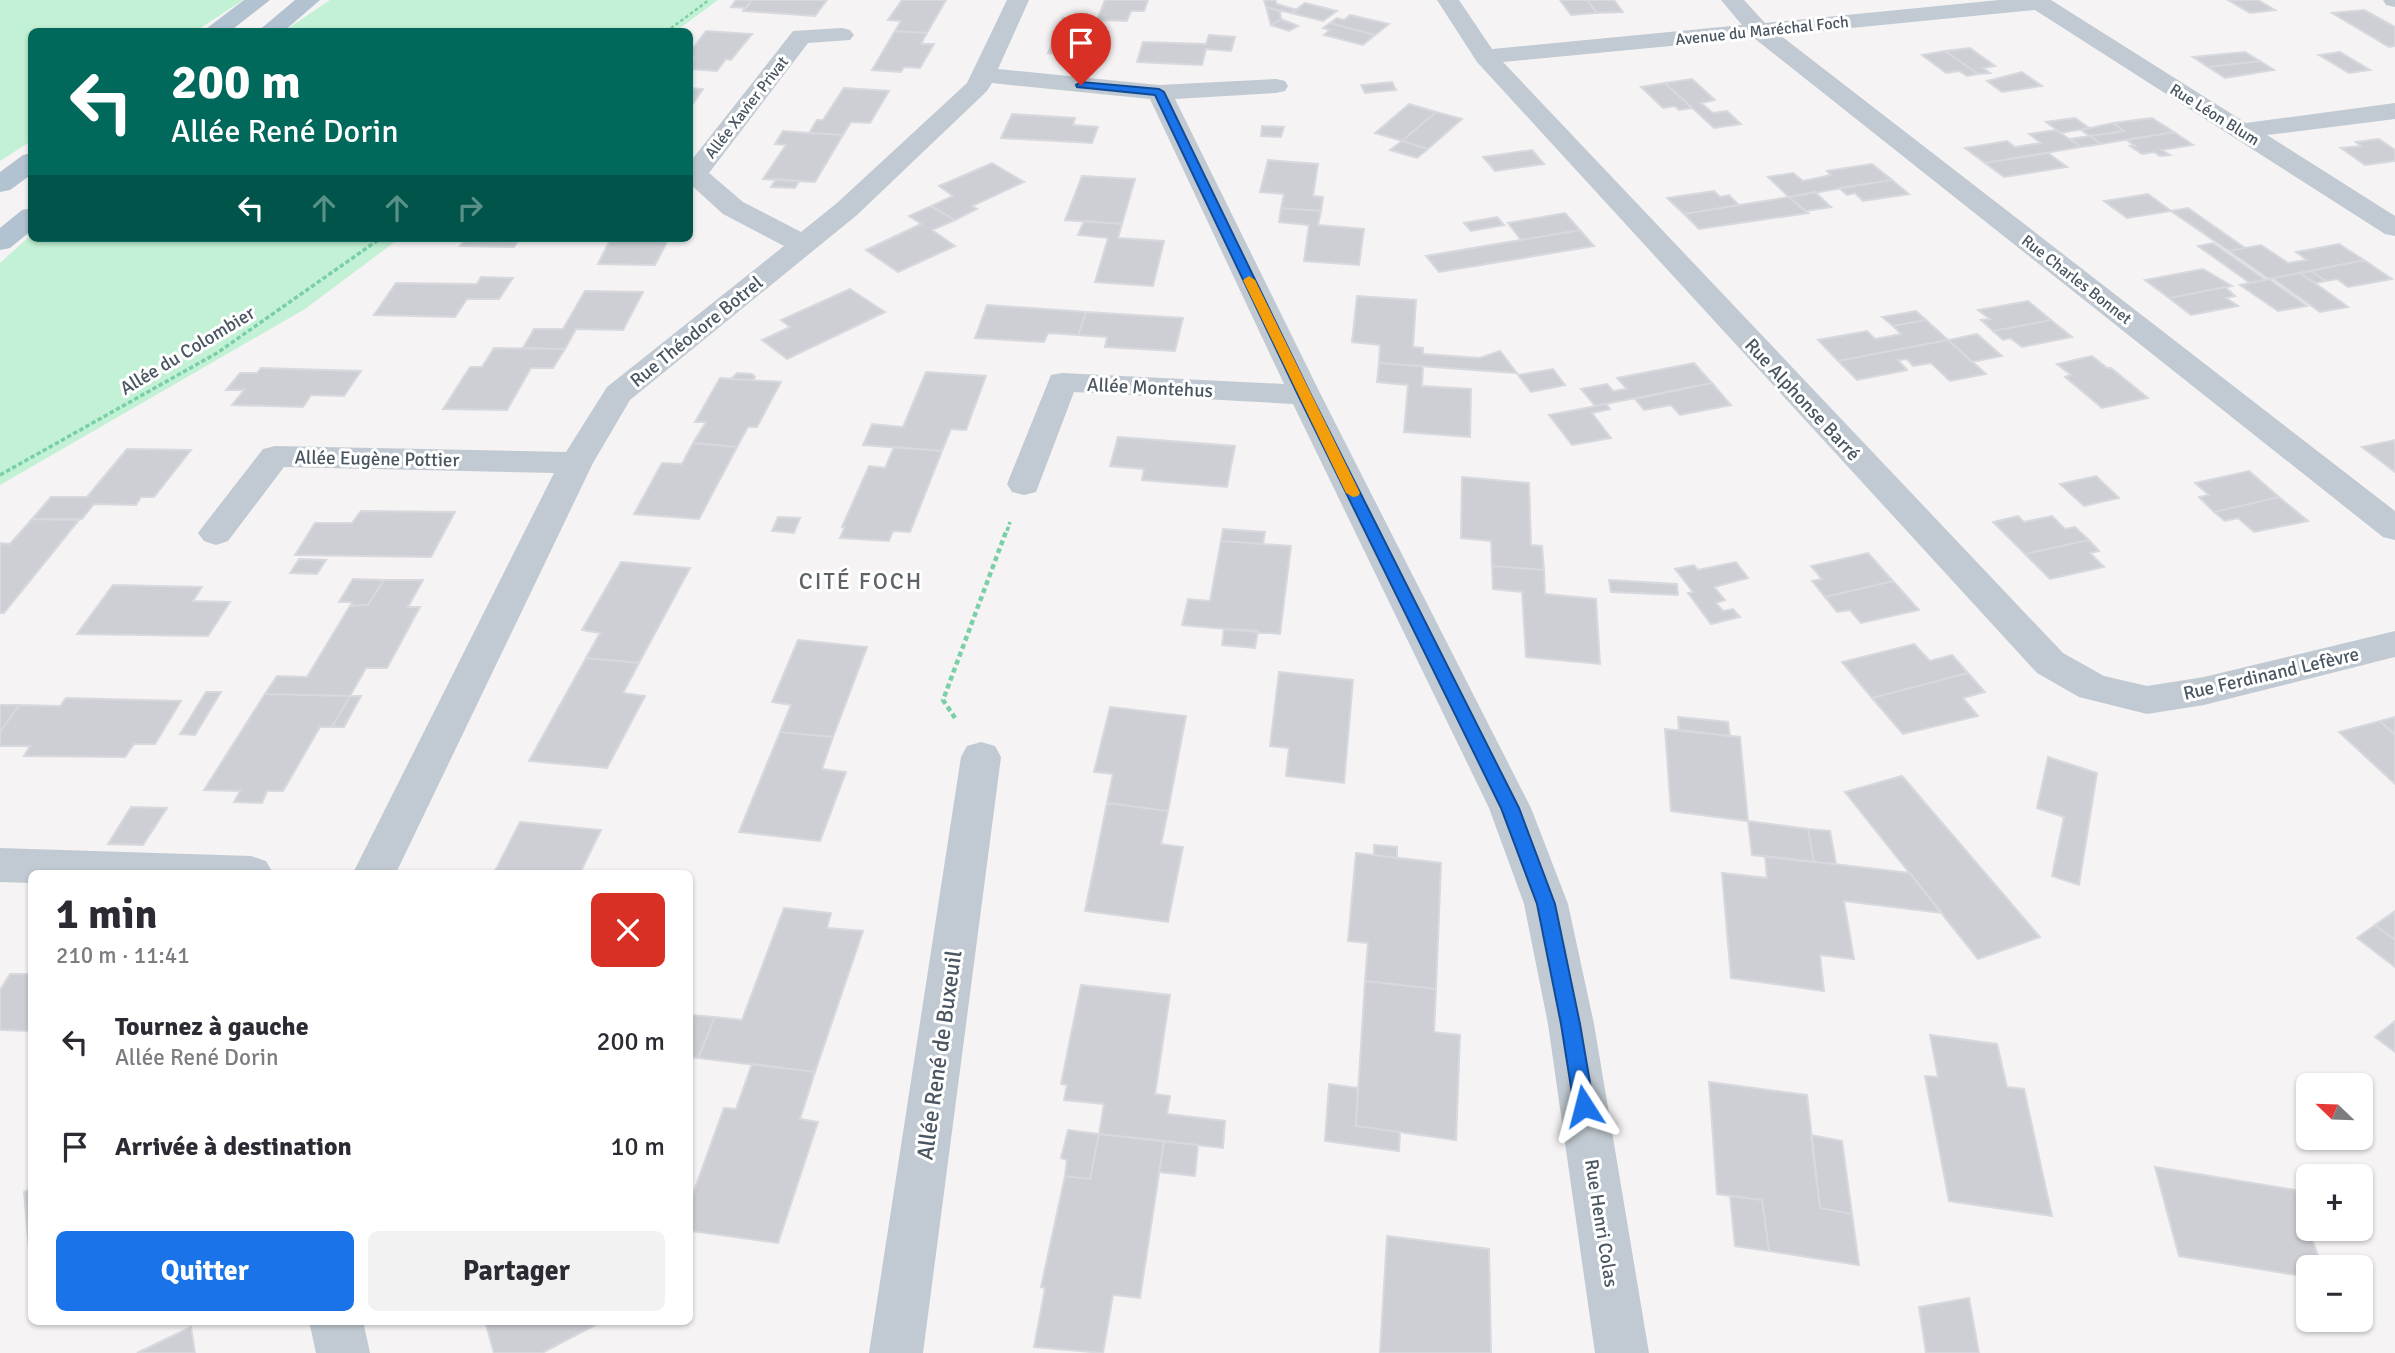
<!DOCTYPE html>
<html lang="fr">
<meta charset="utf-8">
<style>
:root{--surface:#fff;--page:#f2f2f3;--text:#2b2b33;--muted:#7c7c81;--accent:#1a73e8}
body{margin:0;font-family:Signika,sans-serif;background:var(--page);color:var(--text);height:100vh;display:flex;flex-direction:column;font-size:26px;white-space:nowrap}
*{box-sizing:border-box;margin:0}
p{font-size:23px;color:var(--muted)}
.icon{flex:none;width:38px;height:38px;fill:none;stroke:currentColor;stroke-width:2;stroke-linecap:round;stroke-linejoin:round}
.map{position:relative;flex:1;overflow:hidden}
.details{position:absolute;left:28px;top:870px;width:665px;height:455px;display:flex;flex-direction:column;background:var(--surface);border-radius:10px;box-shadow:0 2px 5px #0004}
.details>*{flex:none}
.top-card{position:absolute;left:28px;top:28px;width:665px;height:214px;border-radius:10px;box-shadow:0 2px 5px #0004;background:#00695c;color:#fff;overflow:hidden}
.needle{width:46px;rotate:293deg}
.tools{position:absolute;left:2296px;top:1073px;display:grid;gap:14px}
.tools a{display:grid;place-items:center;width:77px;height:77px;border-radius:10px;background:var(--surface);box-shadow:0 2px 5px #0004;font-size:35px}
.pin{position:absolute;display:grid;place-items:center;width:60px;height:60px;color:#fff;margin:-72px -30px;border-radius:50% 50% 50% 0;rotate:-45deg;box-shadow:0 0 7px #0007}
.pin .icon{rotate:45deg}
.me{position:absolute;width:77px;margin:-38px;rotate:351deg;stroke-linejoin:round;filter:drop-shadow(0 0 5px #0008)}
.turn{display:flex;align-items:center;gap:24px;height:147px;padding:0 28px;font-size:32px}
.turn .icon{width:91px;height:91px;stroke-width:2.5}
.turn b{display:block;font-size:49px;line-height:60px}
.lanes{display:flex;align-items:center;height:66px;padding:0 28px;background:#0003;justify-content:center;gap:35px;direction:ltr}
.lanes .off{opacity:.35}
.round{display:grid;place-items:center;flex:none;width:74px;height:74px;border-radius:10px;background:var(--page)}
.headline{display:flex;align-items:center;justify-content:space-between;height:119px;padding:0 28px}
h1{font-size:42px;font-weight:700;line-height:52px}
.action{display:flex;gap:14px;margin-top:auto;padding:14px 28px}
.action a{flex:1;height:80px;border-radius:10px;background:var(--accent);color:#fff;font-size:28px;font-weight:700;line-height:80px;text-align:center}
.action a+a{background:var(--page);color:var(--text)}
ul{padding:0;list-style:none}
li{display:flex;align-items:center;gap:21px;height:105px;padding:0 28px}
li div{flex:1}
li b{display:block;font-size:26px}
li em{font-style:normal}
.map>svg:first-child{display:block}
.green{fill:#c3f1d5}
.building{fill:#cdcfd5;stroke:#d7d9de;stroke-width:2}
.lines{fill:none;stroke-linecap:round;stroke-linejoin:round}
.path-far2{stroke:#7ad0a6;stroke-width:2.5;stroke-dasharray:3.5 2.5;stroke-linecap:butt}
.path-far1{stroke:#7ad0a6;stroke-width:3.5;stroke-dasharray:4.5 2.5;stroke-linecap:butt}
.path{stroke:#7ad0a6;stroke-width:4.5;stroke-dasharray:5 3.5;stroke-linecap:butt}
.street{fill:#c1cad2;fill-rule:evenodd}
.primary{fill:#b3c2d1;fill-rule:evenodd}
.route{fill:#1a73e8;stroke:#114b97;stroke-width:2}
.slow{fill:#f59e0b}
.labels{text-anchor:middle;stroke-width:6;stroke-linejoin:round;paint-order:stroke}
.far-street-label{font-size:16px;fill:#4a5661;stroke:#fff}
.street-label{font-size:19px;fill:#4a5661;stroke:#fff}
.quarter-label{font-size:23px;letter-spacing:2px;fill:#5f6368;stroke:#fff}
.near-street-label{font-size:23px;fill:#4a5661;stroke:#fff}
</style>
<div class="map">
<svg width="2395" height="1353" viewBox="0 0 2395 1353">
<rect width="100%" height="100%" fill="#f5f3f3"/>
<path class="green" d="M0,0H243L196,31L32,32L31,141L0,161Z
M330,0H718L676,31H284Z
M31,235L32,238H400L305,309L0,485V263Z"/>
<path class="building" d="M736,0H752L746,8L731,7Z
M752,0H827L815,16L743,11Z
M902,0H946L927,33L895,31L901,21L888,20Z
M1105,0H1148L1144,11H1131L1127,21L1097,20Z
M1264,0H1275L1277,4L1297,10L1291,13L1266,7Z
M1560,0H1587L1597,13L1571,15Z
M1587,0H1614L1623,12L1597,13Z
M2228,0H2258L2275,10L2250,13Z
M1305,3L1337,11L1323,21L1291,13Z
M1266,7L1280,11L1281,19L1271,25Z
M2364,10L2395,27V46L2389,47L2332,13Z
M1350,15L1389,24L1375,35L1330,23L1337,18L1344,20Z
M1063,18L1097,20L1093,30L1104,31L1094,56L1048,53Z
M1281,19L1298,26L1289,31L1271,25Z
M1330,23L1375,35L1363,45L1324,35L1330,30L1323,28Z
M706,31L752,34L731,60L726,59L717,71L690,69L694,58L690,57V52Z
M895,31L927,33L921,44H934L920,68L904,67L901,72L872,70Z
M1209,35L1235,37L1231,51L1206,49L1202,65L1137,62L1143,42L1206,44Z
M1970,48L1995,66L1983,68L1990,73L1978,74L1945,51Z
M1945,51L1978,74L1967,76L1959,71L1946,73L1922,55Z
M2245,52L2260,61L2208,67L2193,57Z
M2340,52L2370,70L2349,73L2319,55Z
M2260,61L2274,70L2225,78L2208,67Z
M2022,72L2042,86L2002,92L1987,81Z
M1692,79L1715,100L1701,103L1713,113L1727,111L1741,124L1714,128L1665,83Z
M1392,82L1396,90L1365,93L1361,85Z
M1665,83L1692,108L1679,110L1675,106L1663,108L1641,87Z
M690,88L703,89L690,108Z
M844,88L889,91L870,123L851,122L843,135L809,133L817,120H823Z
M1409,104L1436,112L1402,141L1375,133Z
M1436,112L1462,119L1428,149L1402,141Z
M1012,114L1075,118L1073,125L1098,127L1092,143L1001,138Z
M2075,118L2089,128L2061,133L2046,122Z
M2152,118L2174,132L2101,144L2090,136L2124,131L2113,123Z
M2113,123L2124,131L2090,136L2081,130Z
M1262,126L1284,127L1281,137L1261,136Z
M2056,130L2081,147L1985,163L1965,148L2007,141L2015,147L2041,143L2029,134Z
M783,131L809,133L843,135L815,182L763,179L786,145L775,144Z
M2174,132L2193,145L2162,150L2170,155L2160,156L2154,152L2142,154L2130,146H2135L2127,140Z
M2090,136L2101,144L2081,147L2070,139Z
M2379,139L2395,150V161L2365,165L2341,148L2361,146L2356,142Z
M1402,141L1428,149L1417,158L1390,150Z
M1532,150L1544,164L1495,171L1483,157Z
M2048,153L2067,167L2004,177L1985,163Z
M1268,160L1318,164L1313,196L1323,197L1321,211L1281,208L1284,194L1260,192Z
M992,163L1024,182L972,206L977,209L955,220L931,206L953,196L939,186Z
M1872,164L1892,180L1789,197L1768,177L1793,173L1803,181L1831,175L1827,171Z
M1082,176L1135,179L1122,224L1065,220Z
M776,179L799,181L795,188L771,187Z
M1892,180L1909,194L1863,201L1855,193L1847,195L1839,188Z
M1714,191L1720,197L1729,195L1739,205L1684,214L1667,198Z
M1815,192L1831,207L1805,211L1789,197Z
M2148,194L2171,211L2127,218L2104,201Z
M1789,197L1808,213L1699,229L1684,214Z
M931,206L955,220L932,230L955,246L898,272L866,250L921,224L909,216Z
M1281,208L1321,211L1318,225L1364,229L1359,265L1304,261L1309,225L1279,222Z
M2188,208L2245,248L2229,251L2171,211Z
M1565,213L1580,230L1521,240L1508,223Z
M1497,217L1504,225L1471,231L1464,223Z
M1084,221L1122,224L1118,238L1164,241L1153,286L1095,282L1108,238L1078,235Z
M1580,230L1594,246L1439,272L1426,256Z
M466,238H520L514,247L460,246Z
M611,238H669L655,265L598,264Z
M2213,243L2266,280L2250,283L2198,246Z
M2339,244L2364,260L2269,279L2229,251L2261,245L2288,263L2307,260L2296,252Z
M2364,260L2392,279L2348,287L2337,279L2326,281L2311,271Z
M2203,269L2232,286L2169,298L2145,280Z
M2311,271L2326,281L2315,283L2300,273Z
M2300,273L2315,283L2348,307L2320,312L2272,278Z
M481,277L513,278L499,299H467L455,317L374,315L396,283L477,284Z
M2269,279L2307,306L2278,311L2240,285Z
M2225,287L2235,296L2226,298L2238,306L2191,315L2169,298Z
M850,289L885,312L787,359L762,340L790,327L781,320Z
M585,291L643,292L623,330L576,329L565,349L523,348L534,329H563Z
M1357,296L1416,300L1413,347L1423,348V354L1480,358L1500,351L1517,373L1379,363L1380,345L1352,342Z
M2028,301L2051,320L1993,331L1981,320L1990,319L1978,310Z
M987,305L1086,312L1078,335L1048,333L1044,342L975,338Z
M1916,311L1926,320L1893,326L1882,317Z
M1086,312L1183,318L1175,351L1105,347L1107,337L1078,335Z
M1926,320L1948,340L1838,361L1818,340L1867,331L1875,339L1901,334L1893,326Z
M2051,320L2072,337L2022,347L2010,338L2003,340L1993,331Z
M1977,334L2002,356L1972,362L1948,340Z
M1948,340L1986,374L1950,381L1931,363L1913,366L1907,359L1898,360L1907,370L1857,380L1838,361Z
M494,348L565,349L553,368H531L507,410L443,409L470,367H482Z
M2092,356L2107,368H2111L2148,398L2102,408L2065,377L2071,375L2057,364Z
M1379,363L1423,366L1422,386L1471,389L1470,437L1404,432L1408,385L1377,382Z
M1694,363L1712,383L1595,406L1581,389L1607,384L1613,391L1627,389L1617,378Z
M261,368L361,371L344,396L311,395L303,407L232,405L244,390H226L240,373H257Z
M1553,369L1565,385L1531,392L1518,375Z
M926,372L986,376L966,430L951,429L942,451L863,445L872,424L903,427Z
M737,373L752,374L755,377L753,380L731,379Z
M720,378L781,382L757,427H748L737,447L693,443L706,422H695Z
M1712,383L1731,405L1680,415L1671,405L1644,410L1635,399Z
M1606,404L1610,409L1592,413L1611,438L1572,445L1549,415Z
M1118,437L1235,446L1227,487L1142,480L1144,469L1110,466Z
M2395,440V472L2362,447Z
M693,443L737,447L699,519L634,514L662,463L682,464Z
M894,447L942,451L910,532L893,531L889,541L840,538L845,527H842L869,466L885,468Z
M127,449L191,450L154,497H141L136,505L94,504L82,519H32L51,497H87Z
M2249,471L2279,497L2214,512L2199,497L2209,495L2195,483Z
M2096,476L2119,498L2084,506L2060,484Z
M1462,477L1529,483L1531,545L1542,546L1544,570L1492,566L1491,541L1461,538Z
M2279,497L2308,521L2254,532L2238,518L2225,521L2214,512Z
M361,511L455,512L431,557L295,555L315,523H352Z
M2018,516L2024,522L2052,516L2065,529L2075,527L2089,540L2025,554L1993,522Z
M778,517L800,518L794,533L772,531Z
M32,519L79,520L4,613H0V543L10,544Z
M1223,529L1265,532L1263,544L1221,541Z
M2089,540L2099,551L2090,553L2104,567L2050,579L2025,554Z
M1221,541L1291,546L1280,634L1182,625L1188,599L1210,601Z
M1868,553L1893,581L1825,597L1812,581L1822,579L1811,566Z
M299,559L326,560L317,574L290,573Z
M621,562L690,568L639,663L586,658L600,633L582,630Z
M1736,562L1748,578L1714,587L1725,600L1716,603L1723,611L1733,609L1740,617L1711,624L1688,593L1693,592L1675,569L1694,565L1698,570Z
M1492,566L1544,570L1545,594L1596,599L1600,664L1526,657L1522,592L1493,589Z
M353,579L384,580L368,605L350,606L352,602H339Z
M384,580H423L408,607H420L387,668H366L350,696L265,694L277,676L307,677L350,606L368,605Z
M1609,580L1677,584L1678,595L1611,592Z
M1893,581L1919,610L1861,623L1850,610L1837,612L1825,597Z
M113,585L202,587L193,601L230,602L208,636L77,634Z
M1224,629L1258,631L1255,648L1222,645Z
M798,640L867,647L833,737L780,732L791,705L772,702Z
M1914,644L1930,661L1952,655L1968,673L1872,698L1842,662Z
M586,658L639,663L623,693L645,696L607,768L529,761Z
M1279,672L1353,680L1344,783L1286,776L1289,748L1270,746Z
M1968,673L1985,692L1963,698L1978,716L1903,734L1872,698Z
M206,692H221L195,735L180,734Z
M265,694L350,696L332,727H320L283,791H267L262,803L234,802L240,791L204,790Z
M350,696H361L344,727H332Z
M66,698L181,701L155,744H134L125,757L24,756L30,746H0V732L19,705L60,706Z
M0,705H19L0,732Z
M1110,707L1186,716L1168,811L1107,803L1113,774L1094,772Z
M1678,717L1728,722L1730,736L1679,730Z
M2395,717V735L2380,721Z
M2380,721L2395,735V784L2339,732Z
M1665,729L1740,737L1748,821L1671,811Z
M780,732L833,737L822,769L846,772L820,841L739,832Z
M2048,757L2097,773L2079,885L2052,876L2064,817L2037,808Z
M1902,776L2040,937L1978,959L1845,792Z
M1107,803L1168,811L1161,844L1183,847L1168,922L1085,911Z
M131,807L167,808L143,845L108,844Z
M1748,821L1808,829L1814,862L1752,855Z
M520,822L601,830L580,873H494Z
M1808,829L1830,831L1836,864L1814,862Z
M1374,845L1397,847V858L1374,855Z
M1356,853L1441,863L1436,989L1365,981L1368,943L1348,941Z
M1765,856L1910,873L1942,913L1844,901L1854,959L1820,955L1824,991L1731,978L1722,873L1767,878Z
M784,908L831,913L827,928L863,931L815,1072L698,1058L715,1017L742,1020Z
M2395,911V940L2375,925Z
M2375,925L2395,940V967L2357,938Z
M10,974H32V1031L0,1030V990Z
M1365,981L1436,989L1434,1032L1460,1035L1456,1140L1356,1126Z
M1081,985L1170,995L1155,1094L1170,1096L1167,1114L1225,1121L1223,1148L1099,1134L1104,1104L1064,1100L1067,1085L1061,1084Z
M693,1015L715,1017L698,1058L690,1057V1023Z
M2395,1021V1052L2375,1037Z
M1930,1035L1997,1044L2007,1087L2024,1089L2052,1216L1949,1201L1925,1076L1938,1077Z
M752,1064L815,1072L800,1119L818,1122L778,1243L690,1231V1202L724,1108L736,1109Z
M1709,1082L1807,1095L1820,1208L1852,1214L1859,1265L1769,1251L1762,1200L1717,1194Z
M1329,1084L1358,1088L1356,1126L1400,1132L1399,1151L1325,1141Z
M1068,1130L1099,1134L1090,1179L1065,1176L1067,1160L1061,1158Z
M1099,1134L1164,1141L1140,1298L1113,1295L1103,1353L1034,1347L1045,1288L1041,1287L1065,1176L1090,1179Z
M1811,1135L1842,1141L1852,1214L1820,1208Z
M1164,1141L1198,1145L1195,1176L1159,1172Z
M2155,1167L2295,1190L2322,1267H2308V1277L2179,1256Z
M32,1188V1284L24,1192Z
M1730,1196L1762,1200L1769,1251L1735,1246Z
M1387,1236L1489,1249L1491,1353H1380Z
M1969,1298L1979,1353H1926L1919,1307Z
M485,1321H603L542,1353H494Z
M191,1327L195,1353H137Z"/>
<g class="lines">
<path class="path-far2" d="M666,32L709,0"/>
<path class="path-far1" d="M0,475L217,353L381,238
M1007,531L1010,522"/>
<path class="path" d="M955,718L943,700L1007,529"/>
<path class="street" d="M1007,0H1029L998,69L1159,85L1276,79L1285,81L1288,86L1285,91L1276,93L1175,99L1321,395L1531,808L1568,904L1594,1024L1649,1353H1595L1548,1024L1524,904L1489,808L1293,404L1074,392L1036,492L1024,495L1012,492L1007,484L1051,375L1062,373L1284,384L1150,99L992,83L987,91L857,215L630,400L593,463L396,873H353L554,473L284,467L228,541L216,545L204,541L198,533L204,525L263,449L275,446L566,452L607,387L784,246L723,214L690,184V162L793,31L842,28L850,30L854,35L850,40L808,43L709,173L743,202L801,232L837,203L967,83Z
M1437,0H1459L1492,49L1742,25L1721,0H1744L1765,23L1999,0H2051L2246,123L2395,103V119L2267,135L2395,216V236L2385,234L2035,10L1780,35L2395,511V540L2383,537L1754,38L1503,62L2063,653L2104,676L2147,686L2204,677L2395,631V657L2204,705L2147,714L2079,697L2037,673L1477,62Z
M2383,0H2395V7L2386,5Z
M981,742L995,746L1001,757L923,1353H869L961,757L967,746Z
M0,848L251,856L266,861L273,873H32V883L0,882Z
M309,1321H363L370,1353H316Z"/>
<path class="primary" d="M244,0H270L229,32H202Z
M295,0H320L283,32H257Z
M32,153V174L10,190L0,192V172L23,155Z
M32,208V230L10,248L0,250V228L22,210Z"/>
</g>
<path class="route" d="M1081,82L1159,89L1164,92L1311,395L1519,808L1555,904L1580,1024L1594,1106L1591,1113L1584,1115L1576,1113L1574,1106L1561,1024L1537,904L1501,808L1298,395L1155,95L1077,87L1076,85Z"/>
<path class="slow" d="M1249,276L1255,280L1360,493L1358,496L1353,497L1346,493L1243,280Z"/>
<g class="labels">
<g class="far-street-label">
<text transform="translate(1762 30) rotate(-6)" y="6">Avenue du Maréchal Foch</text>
<text transform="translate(746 107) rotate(-52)" y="6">Allée Xavier Privat</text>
<text transform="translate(2215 114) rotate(32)" y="6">Rue Léon Blum</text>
<text transform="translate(2077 279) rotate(38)" y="6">Rue Charles Bonnet</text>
</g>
<g class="street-label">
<text transform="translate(696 331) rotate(-39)" y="7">Rue Théodore Botrel</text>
<text transform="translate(187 350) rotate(-31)" y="7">Allée du Colombier</text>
<text transform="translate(1150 387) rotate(3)" y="7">Allée Montehus</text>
<text transform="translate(1803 399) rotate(47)" y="7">Rue Alphonse Barré</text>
<text transform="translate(377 458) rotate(1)" y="7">Allée Eugène Pottier</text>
<text transform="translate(2271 673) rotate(-13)" y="7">Rue Ferdinand Lefèvre</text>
<text transform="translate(1602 1223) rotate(81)" y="7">Rue Henri Colas</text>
</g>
<g class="quarter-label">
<text x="861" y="589">CITÉ FOCH</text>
</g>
<g class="near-street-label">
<text transform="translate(939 1055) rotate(-82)" y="8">Allée René de Buxeuil</text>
</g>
</g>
</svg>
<div class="tools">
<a><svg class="needle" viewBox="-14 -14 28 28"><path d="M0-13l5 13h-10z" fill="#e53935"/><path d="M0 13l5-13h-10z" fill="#7c7c81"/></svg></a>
<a>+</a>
<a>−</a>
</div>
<div class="pin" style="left:1081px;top:85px;background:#d93025"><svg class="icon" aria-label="arrive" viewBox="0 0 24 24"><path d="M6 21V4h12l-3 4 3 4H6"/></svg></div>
<svg class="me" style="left:1584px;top:1106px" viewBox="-20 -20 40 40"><path d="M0-17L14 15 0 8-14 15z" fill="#1a73e8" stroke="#fff" stroke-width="4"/></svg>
<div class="top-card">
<div class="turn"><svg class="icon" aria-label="left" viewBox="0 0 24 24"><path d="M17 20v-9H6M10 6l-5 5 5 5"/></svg><div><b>200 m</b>Allée René Dorin</div></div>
<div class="lanes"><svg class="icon" aria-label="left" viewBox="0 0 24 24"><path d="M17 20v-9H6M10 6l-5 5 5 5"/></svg><svg class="icon off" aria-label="ahead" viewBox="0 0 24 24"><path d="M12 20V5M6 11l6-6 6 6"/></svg><svg class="icon off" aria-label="ahead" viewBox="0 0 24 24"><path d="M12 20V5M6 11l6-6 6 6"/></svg><svg class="icon off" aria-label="right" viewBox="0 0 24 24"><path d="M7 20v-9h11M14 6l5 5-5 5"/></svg></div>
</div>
<section class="details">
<div class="headline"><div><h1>1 min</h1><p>210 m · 11:41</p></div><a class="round" style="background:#d93025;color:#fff"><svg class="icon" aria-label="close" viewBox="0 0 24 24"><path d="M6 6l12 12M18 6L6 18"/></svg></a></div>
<ul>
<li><svg class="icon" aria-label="left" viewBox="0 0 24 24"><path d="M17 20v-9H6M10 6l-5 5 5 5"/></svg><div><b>Tournez à gauche</b><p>Allée René Dorin</p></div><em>200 m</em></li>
<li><svg class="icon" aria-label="arrive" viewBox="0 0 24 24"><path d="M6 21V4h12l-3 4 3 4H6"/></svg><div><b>Arrivée à destination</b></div><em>10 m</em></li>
</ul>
<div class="action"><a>Quitter</a><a>Partager</a></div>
</section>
</div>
